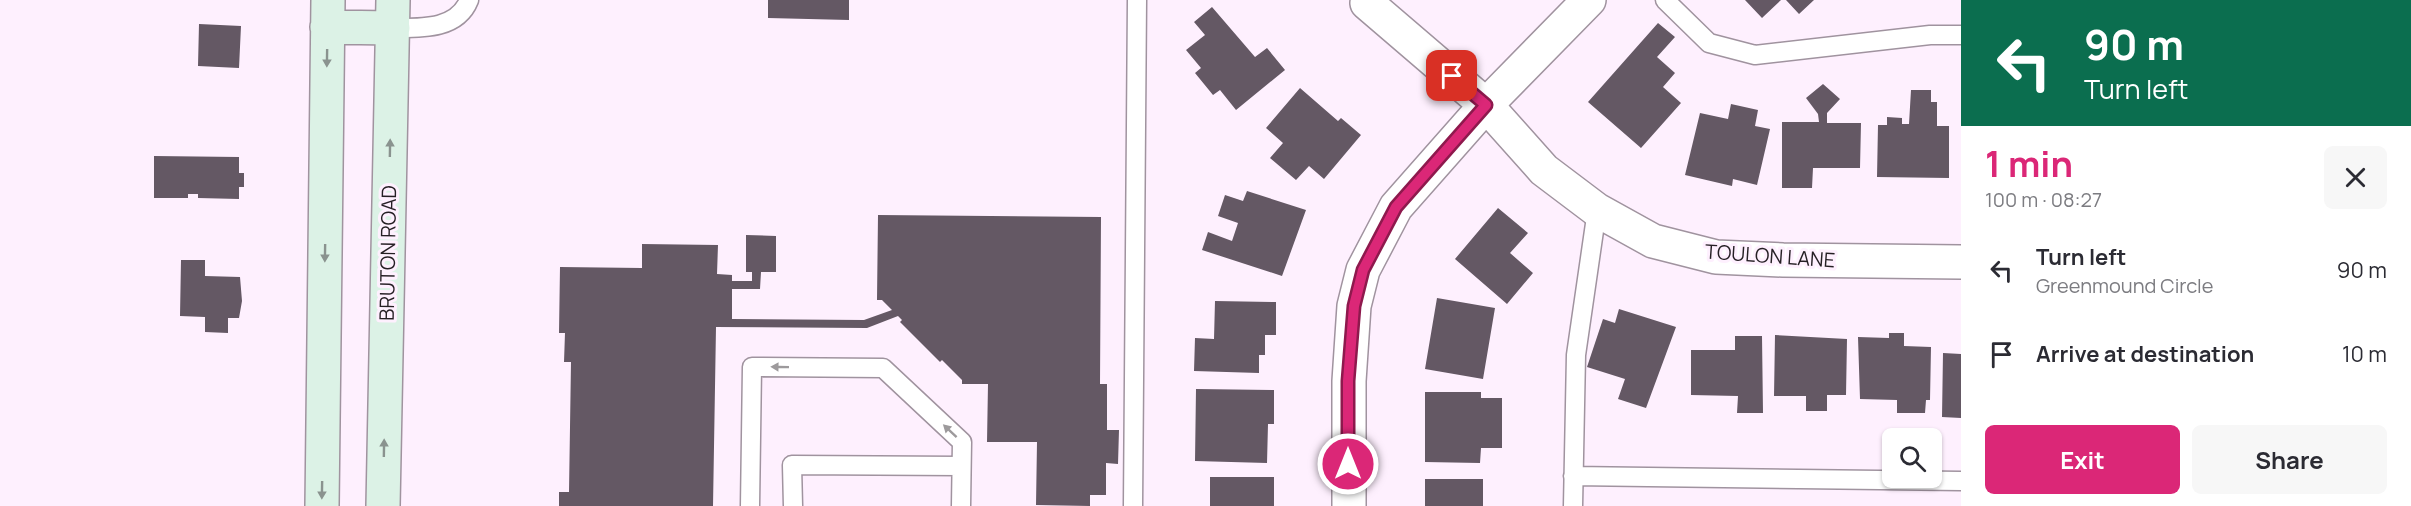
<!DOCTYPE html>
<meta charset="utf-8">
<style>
:root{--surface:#fff;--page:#f7f7f7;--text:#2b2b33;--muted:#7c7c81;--accent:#db2777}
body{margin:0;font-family:Manrope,sans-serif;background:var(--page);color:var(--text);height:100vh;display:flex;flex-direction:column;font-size:22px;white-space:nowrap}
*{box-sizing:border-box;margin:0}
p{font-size:20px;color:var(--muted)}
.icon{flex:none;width:33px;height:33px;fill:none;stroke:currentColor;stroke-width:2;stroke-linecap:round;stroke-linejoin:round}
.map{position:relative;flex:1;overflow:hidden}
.side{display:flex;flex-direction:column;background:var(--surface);width:450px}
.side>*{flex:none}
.top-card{background:#0b6e4f;color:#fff;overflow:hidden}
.buttons{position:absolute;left:1882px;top:428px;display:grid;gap:12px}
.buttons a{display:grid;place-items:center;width:60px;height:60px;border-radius:9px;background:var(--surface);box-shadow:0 2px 4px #0004;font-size:30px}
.pin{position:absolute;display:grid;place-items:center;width:51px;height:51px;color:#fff;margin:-26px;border-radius:12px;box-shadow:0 3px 9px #0006}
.me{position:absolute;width:66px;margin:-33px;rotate:0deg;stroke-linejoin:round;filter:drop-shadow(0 0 4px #0008)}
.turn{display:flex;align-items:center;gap:21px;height:126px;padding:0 24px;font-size:27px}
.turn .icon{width:78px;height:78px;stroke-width:2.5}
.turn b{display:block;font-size:42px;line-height:51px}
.round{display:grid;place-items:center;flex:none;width:63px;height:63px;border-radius:9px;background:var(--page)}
.head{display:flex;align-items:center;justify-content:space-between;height:102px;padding:0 24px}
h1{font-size:36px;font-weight:700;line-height:45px;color:var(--accent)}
.action{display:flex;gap:12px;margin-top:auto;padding:12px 24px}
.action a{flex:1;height:69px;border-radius:9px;background:var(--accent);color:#fff;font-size:24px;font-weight:700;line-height:69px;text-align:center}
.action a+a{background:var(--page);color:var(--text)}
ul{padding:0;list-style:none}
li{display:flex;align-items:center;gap:18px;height:84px;padding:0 24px}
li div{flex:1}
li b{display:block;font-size:22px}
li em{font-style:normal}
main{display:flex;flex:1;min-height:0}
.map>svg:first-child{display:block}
.building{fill:#645864}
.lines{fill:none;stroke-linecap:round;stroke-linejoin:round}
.lane-casing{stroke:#a0939f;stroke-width:21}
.street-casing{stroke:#a0939f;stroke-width:36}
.secondary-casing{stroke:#a0939f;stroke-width:36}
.lane{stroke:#fff;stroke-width:18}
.street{stroke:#fff;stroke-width:33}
.secondary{stroke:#dcf2e6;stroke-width:33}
.oneway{fill:#8a938f}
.oneway2{fill:#9d9a9c}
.route-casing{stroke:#8e194d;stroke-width:15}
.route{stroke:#db2777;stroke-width:10}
.labels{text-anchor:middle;stroke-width:6;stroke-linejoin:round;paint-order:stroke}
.street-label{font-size:20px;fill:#251f24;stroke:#fef0fe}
</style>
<main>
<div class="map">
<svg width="1961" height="506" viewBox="0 0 1961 506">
<rect width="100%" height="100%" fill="#fef0fe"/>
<path class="building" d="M768,0H849V20L768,18Z
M1745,0H1781L1762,18Z
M1786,0H1814L1799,14Z
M1212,7L1255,57L1267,48L1285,70L1236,110L1220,90L1213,95L1195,73L1201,68L1186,50L1205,35L1194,22Z
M1658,23L1675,37L1657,57L1675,73L1663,87L1681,103L1641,148L1588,102Z
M199,24L241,26L239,68L198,66Z
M1823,84L1840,99L1827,113V123H1861L1860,168H1813L1812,188H1782V122H1819L1818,114L1806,98Z
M1300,88L1338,121L1341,118L1361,135L1324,179L1309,166L1296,180L1270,158L1283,143L1266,128Z
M1911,90H1931V102H1937V126H1949V178L1877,177L1878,125H1887V117L1902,118V124H1909Z
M1731,104L1758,110L1755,126L1770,129L1757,185L1733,179L1732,186L1685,175L1700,113L1728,119Z
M154,156L239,157V173H244V187H239V199L198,198V194H188V198H154Z
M1247,191L1306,210L1282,276L1202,250L1208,232L1232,241L1238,223L1218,216L1225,195L1243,201Z
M1498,208L1528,233L1510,253L1533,273L1507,304L1455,259Z
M878,215L1101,217L1100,384H1107V430H1119L1118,464L1106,463V495H1090V506L1036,505L1037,442H987L988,384H962V380L942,360L940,362L900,322L902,320L898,316L867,328L716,327L713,506H559V492H569L571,362H564L565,333H559L560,267L642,268V244L718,245L717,274L732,275V281H752V272H746V235L776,236V272H761L760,289H732V319L864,320L892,310L882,300H877Z
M181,260H205V276L240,277L242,301L239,318H228V333L205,332V317L180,316Z
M1437,298L1495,308L1483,379L1425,369Z
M1215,301L1276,302V335H1265V355H1259V373L1194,371L1195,338L1214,339Z
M1619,309L1676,327L1646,408L1618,399L1625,379L1587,367L1603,319L1615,323Z
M1889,333H1904V346L1931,347L1930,400H1926L1925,413H1897V400L1860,399L1858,337L1889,338Z
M1775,335L1847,339L1846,395H1827V411H1806V396H1774Z
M1735,336H1762L1763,413H1737L1738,396L1691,395V350H1735Z
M1943,353L1961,354V418L1942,417Z
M1196,389L1274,390V424H1268L1267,463L1195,461Z
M1425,392H1481V398H1502V448H1481L1480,463L1425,462Z
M1210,477H1274V506H1210Z
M1425,479H1483V506H1425Z"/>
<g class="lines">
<defs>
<path id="lane" d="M1665,0L1709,43L1755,55L1930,35H1961
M393,28C421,28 457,30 469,0
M1573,476L1961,481
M750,506L752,367L883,368L962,442L961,506
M793,506L792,465L961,466
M1133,506L1137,0
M1573,506L1576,355L1597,210"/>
<path id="street" d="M1367,3L1486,105L1544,170L1597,210L1653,241L1716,257L1783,260L1961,262
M1349,506V381L1354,306L1363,270L1396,207L1486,105L1589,0"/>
<path id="secondary" d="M327,27L393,28
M322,506L328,0
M383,506L393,0"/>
</defs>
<use href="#lane" class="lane-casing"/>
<use href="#street" class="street-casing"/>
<use href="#secondary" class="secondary-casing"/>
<use href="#lane" class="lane"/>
<use href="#street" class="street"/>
<use href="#secondary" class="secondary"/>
</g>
<defs><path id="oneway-solid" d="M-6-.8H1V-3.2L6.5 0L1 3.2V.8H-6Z" transform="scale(1.5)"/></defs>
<g class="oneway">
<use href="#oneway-solid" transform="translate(327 58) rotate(91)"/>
<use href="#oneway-solid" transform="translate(390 148) rotate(-89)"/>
<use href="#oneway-solid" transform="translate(325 253) rotate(91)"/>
<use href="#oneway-solid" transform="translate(384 448) rotate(-89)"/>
<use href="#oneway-solid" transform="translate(322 490) rotate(91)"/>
</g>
<g class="oneway2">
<use href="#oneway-solid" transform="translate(780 367) rotate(-179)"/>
<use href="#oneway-solid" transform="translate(950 431) rotate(-137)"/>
</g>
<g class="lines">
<defs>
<path id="route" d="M1348,464V381L1354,306L1363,270L1396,207L1486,105L1452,76"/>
</defs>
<use href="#route" class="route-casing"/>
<use href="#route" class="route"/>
</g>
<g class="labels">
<g class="street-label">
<text transform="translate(388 253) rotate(-89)" y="7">BRUTON ROAD</text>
<text transform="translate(1770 256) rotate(4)" y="7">TOULON LANE</text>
</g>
</g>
</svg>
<div class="buttons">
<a><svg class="icon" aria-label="search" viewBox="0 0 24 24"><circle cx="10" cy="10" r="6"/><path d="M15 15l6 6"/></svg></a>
</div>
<div class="pin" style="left:1452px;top:76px;background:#d93025"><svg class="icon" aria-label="arrive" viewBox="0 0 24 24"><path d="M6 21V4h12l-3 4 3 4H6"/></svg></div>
<svg class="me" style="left:1348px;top:464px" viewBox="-20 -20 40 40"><circle r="17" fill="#db2777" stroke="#fff" stroke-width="3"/><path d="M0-11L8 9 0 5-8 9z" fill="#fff"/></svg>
</div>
<section class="side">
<div class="top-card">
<div class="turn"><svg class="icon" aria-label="left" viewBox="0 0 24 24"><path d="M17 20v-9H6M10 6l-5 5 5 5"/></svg><div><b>90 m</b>Turn left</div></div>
</div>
<div class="head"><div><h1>1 min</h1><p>100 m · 08:27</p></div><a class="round"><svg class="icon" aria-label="close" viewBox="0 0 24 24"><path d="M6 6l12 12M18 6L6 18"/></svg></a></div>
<ul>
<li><svg class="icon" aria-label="left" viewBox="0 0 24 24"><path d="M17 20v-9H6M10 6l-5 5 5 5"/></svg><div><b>Turn left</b><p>Greenmound Circle</p></div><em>90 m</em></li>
<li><svg class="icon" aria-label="arrive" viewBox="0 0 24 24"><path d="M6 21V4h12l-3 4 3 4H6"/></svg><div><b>Arrive at destination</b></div><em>10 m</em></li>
</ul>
<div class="action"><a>Exit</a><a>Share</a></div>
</section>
</main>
